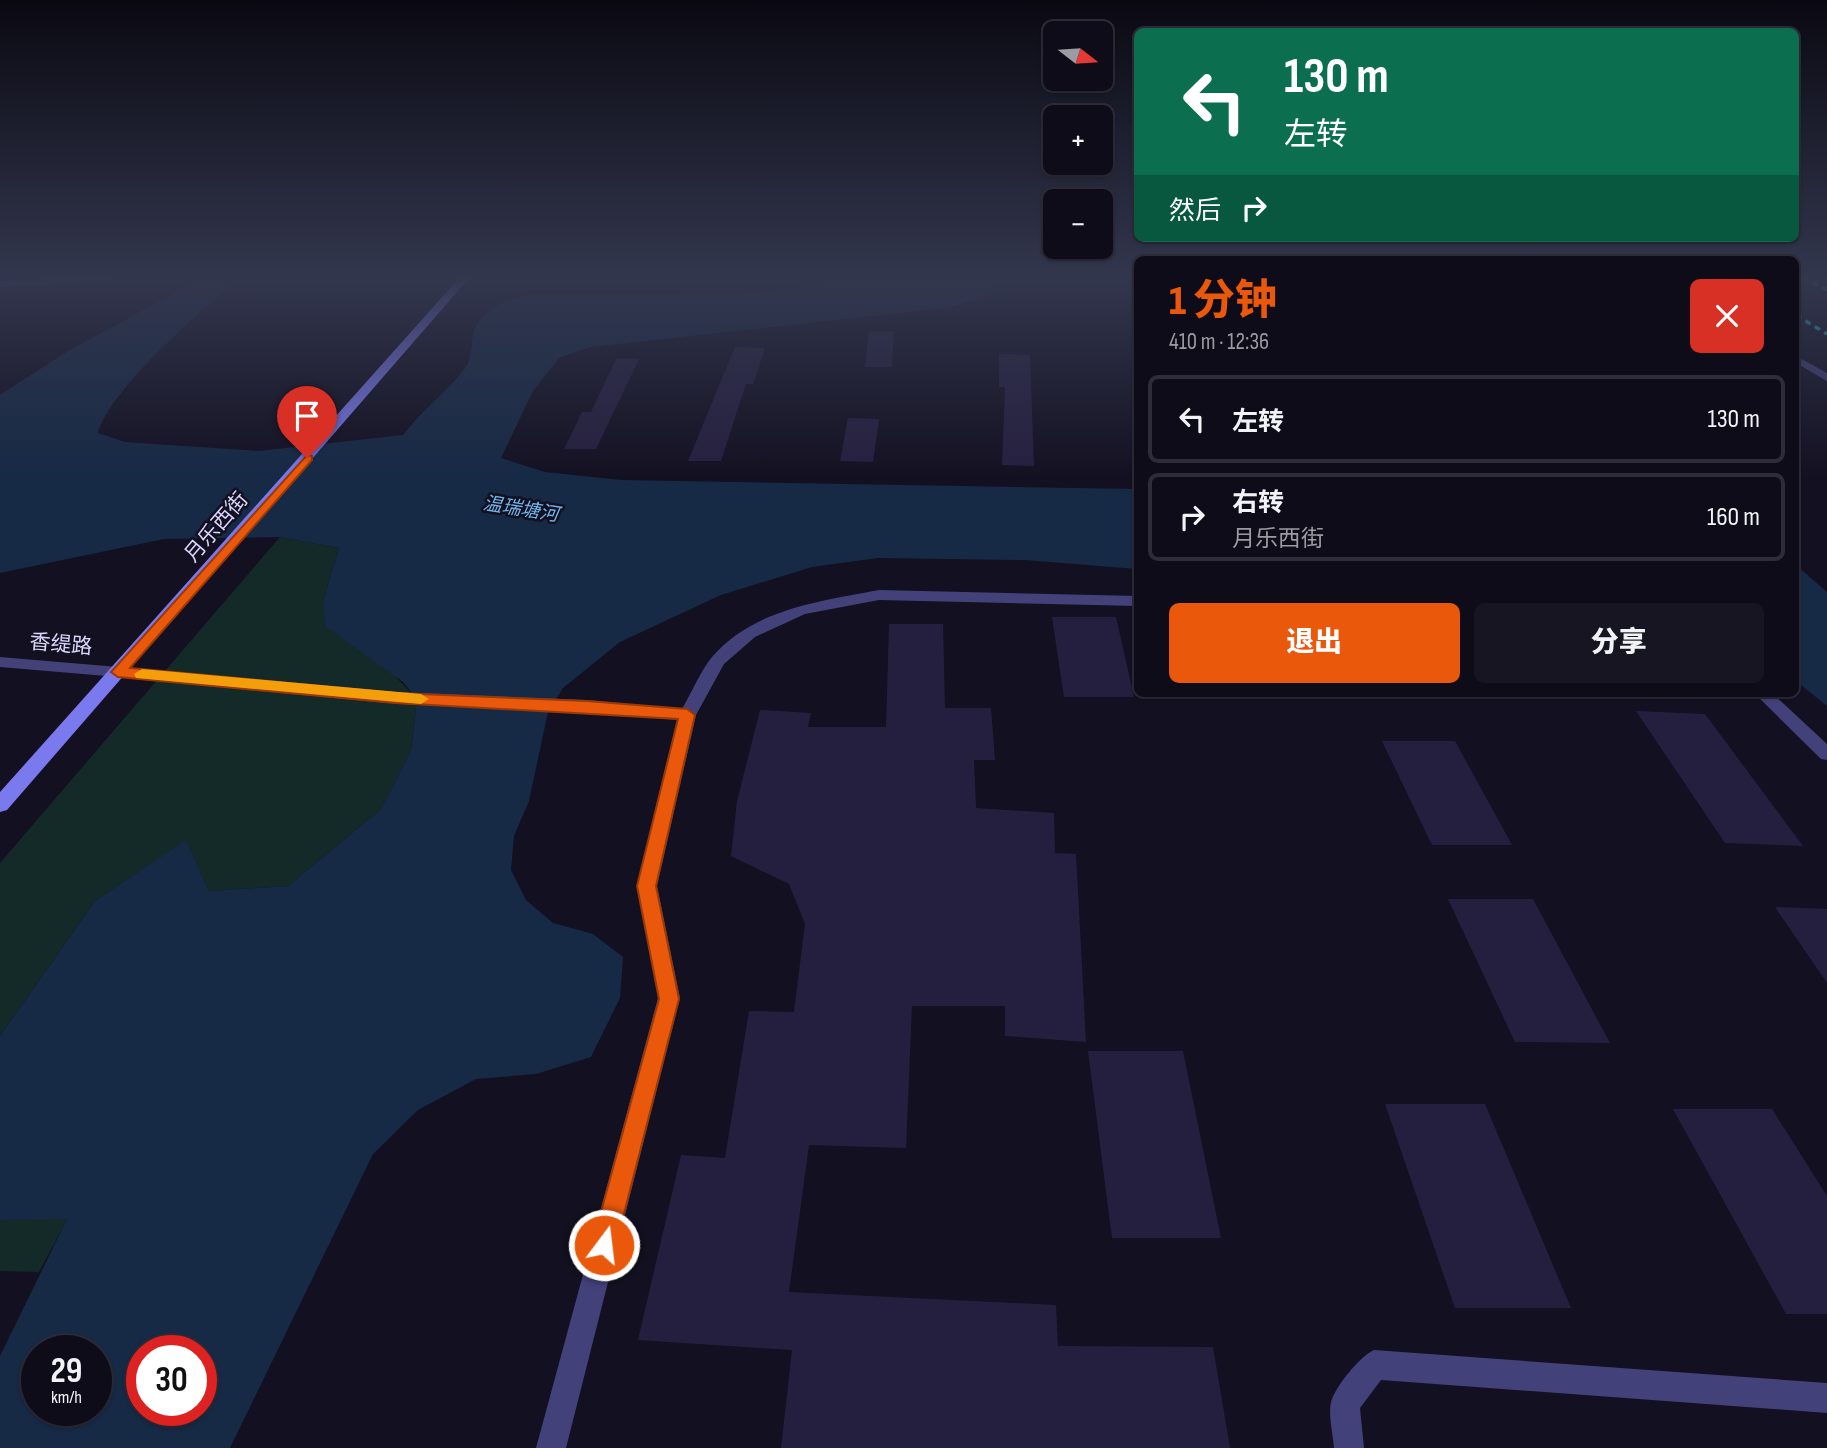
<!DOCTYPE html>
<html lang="zh">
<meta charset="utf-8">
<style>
:root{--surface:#0e0c19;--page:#171522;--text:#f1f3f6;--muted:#9b9ba2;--line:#2e2c38;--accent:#ea580c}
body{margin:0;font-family:"Sofia Sans Condensed","Noto Sans SC",sans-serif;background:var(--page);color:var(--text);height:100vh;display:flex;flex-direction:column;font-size:26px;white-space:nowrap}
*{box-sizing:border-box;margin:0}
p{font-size:23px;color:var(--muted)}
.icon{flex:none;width:38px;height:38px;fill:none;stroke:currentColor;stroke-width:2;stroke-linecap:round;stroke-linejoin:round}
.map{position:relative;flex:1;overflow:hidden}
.sheet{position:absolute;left:1134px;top:256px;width:665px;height:441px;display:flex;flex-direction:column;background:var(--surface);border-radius:10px;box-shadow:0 2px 5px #0004,0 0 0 2px var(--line)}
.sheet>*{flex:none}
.top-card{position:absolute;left:1134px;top:28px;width:665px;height:214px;border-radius:10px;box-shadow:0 2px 5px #0004,0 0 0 2px var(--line);background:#0b6e4f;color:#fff;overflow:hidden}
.needle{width:46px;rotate:107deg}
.buttons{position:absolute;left:1043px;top:21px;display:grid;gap:14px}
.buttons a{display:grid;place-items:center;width:70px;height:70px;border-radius:10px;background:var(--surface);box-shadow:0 2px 5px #0004,0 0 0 2px var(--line);font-size:35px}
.speed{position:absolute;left:21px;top:1335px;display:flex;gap:14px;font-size:35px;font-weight:700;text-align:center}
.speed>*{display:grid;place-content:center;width:91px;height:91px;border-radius:50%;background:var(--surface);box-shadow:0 2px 5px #0004,0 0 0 2px var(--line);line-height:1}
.speed small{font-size:18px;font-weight:400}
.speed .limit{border:10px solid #d22;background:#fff;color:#111}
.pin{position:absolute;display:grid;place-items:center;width:60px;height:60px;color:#fff;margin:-72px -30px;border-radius:50% 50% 50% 0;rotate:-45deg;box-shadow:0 0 7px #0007}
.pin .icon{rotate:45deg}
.me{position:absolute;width:77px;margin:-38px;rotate:15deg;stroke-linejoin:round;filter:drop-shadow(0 0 5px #0008)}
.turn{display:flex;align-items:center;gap:24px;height:147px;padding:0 35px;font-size:32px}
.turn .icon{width:91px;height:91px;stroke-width:2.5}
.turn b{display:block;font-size:49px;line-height:60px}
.then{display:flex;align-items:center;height:66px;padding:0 35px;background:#0003;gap:14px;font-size:26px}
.round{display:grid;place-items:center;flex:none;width:74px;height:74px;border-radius:10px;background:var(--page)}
.headline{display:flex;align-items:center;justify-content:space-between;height:119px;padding:0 35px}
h1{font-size:42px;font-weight:800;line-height:52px;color:var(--accent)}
.cta{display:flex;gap:14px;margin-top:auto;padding:14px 35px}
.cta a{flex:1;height:80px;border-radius:10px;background:var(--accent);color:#fff;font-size:28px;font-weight:800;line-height:80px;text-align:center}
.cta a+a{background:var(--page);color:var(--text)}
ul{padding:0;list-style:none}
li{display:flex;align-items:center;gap:21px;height:88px;margin:0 14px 10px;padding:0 21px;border:4px solid var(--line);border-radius:10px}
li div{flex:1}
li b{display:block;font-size:26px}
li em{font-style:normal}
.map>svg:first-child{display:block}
.green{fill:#142a29}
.water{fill:#162945;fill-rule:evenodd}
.building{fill:#251f3f}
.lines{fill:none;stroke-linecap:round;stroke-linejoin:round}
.minor{fill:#43417a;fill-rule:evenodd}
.tertiary{fill:#43417a;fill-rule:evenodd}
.secondary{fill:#7a79ed;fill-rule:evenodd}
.rail{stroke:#1dcfde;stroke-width:3.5;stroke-dasharray:6 5;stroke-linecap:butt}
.route{fill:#ea580c;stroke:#983908;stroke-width:2}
.slow{fill:#f59e0b}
.labels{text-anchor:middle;stroke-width:5;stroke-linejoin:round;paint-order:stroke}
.far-water-label{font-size:19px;font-style:italic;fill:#71b6ec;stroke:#131021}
.street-label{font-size:21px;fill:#d9d6fa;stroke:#131021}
</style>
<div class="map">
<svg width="1827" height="1448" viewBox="0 0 1827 1448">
<rect width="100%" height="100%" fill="#131021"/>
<path class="green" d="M280,537L339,548L323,601L417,699L411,750L381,809L288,886L209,891L186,841L95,901L0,1036V863Z
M68,1218L39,1272L0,1271V1220Z"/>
<path class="water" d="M204,277H242C204,307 110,389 98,433L125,442L259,451L403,435C422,410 447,392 466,367C472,358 471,345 473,335C479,311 506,299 527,295L761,293L811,286L846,277H996L990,296L947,308L590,347L559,358L533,391L501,458L545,472L621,480L1137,489V569L1024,560L878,558L812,567L721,595L620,642L563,688L548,712L529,801L514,836L511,870L526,900L553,923L593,934L623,957L620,998L591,1057L536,1074L476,1079L418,1110L373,1154L230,1448H0V1356L67,1219L0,1220V1036L95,901L186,840L209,891L288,886L381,809L411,750L417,699L403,682L325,626L323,601L339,548L280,537L164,539L0,573V395L68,351ZM37,1351H96V1410H37ZM142,1351H201V1410H142Z
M1796,565L1827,592V706L1796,681Z"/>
<path class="building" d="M869,331H894L892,367H865Z
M735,347L765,348L753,384H746L721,461H688Z
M999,354L1030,355L1034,466L1002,465L1005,387H999Z
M616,359H639L596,449H564L582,412H591Z
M848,418L879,419L873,462L840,461Z
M1052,617H1116L1134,697H1064Z
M889,624H943L945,708H991L995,760H974L976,808L1054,813L1055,853L1076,854L1086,1042L1005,1036V1006H912L906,1148L809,1145L789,1292L1056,1305L1058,1346L1213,1347L1230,1448H781L792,1350L638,1340L681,1155L725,1158L749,1011L794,1012L805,924L789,884L731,856L737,801L760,710L811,713L808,727H886Z
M1636,711L1705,714L1803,846L1725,843Z
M1382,741H1455L1512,845H1432Z
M1448,899H1533L1610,1043L1515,1042Z
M1775,907L1827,909V983Z
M1088,1051H1183L1221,1238H1112Z
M1385,1104H1485L1571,1308H1455Z
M1673,1109H1772L1827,1196V1314H1786Z"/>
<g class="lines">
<path class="minor" d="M879,590L1138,596V606L879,600L805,614L755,637L724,664L696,715L657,886L680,998L566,1448H536L658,998L637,886L677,720L587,712L396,704L118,677L110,672L118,667L396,692L587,700L682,709C692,692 700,672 712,657C753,609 821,601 879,590Z
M1754,693H1772L1827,744V760L1821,759Z
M1374,1350L1827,1383V1413L1381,1380L1360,1408L1364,1448H1334C1333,1434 1328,1415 1331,1402C1335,1387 1360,1356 1374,1350Z"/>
<path class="tertiary" d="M73,277H117L112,280L0,287V281Z
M1796,356L1827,373V381L1796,363Z
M0,657L118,667L126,672L118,677L0,667Z"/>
<path class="secondary" d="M460,277H470L7,810L0,812V792Z"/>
<path class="rail" d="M1803,277L1827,290
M1796,315L1827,334"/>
</g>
<linearGradient id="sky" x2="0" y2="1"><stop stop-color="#0a0912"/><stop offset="0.58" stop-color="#33374e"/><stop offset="1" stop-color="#33374e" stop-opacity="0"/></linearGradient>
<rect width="1827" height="479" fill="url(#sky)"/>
<path class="route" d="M307,455L312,456V460L130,668L396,693L587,701L687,709L695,715L656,886L679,999L616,1245L612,1254L604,1257L595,1254L592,1245L659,999L637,886L678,719L396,703L118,677L111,672Z"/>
<path class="slow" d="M142,669L421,694L429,699L421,704L136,678L134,674Z"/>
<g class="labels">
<g class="far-water-label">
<text transform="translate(521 508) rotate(9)" y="7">温瑞塘河</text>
</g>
<g class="street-label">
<text transform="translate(216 527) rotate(-49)" y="7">月乐西街</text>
<text transform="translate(61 644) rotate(5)" y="7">香缇路</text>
</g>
</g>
</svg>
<div class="buttons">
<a><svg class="needle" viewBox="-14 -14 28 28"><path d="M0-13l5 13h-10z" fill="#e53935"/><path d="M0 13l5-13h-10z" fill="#9b9ba2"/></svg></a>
<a>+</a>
<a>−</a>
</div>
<div class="speed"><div>29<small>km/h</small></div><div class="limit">30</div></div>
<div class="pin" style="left:307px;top:458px;background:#d93025"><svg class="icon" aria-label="arrive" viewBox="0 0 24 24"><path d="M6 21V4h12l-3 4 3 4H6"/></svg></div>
<svg class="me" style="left:604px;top:1245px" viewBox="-20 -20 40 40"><circle r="17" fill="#ea580c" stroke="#fff" stroke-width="3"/><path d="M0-11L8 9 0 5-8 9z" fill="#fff"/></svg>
<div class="top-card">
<div class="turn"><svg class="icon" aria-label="left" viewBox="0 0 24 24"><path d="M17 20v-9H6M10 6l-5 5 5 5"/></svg><div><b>130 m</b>左转</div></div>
<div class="then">然后<svg class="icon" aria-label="right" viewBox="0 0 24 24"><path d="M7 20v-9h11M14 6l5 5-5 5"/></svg></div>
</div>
<section class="sheet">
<div class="headline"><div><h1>1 分钟</h1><p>410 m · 12:36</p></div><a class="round" style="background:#d93025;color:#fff"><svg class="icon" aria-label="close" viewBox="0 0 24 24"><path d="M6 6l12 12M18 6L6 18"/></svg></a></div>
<ul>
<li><svg class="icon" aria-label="left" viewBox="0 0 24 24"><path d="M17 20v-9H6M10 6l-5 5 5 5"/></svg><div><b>左转</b></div><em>130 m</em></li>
<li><svg class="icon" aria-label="right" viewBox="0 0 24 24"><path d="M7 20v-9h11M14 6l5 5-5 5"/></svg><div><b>右转</b><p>月乐西街</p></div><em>160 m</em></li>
</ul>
<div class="cta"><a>退出</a><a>分享</a></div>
</section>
</div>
